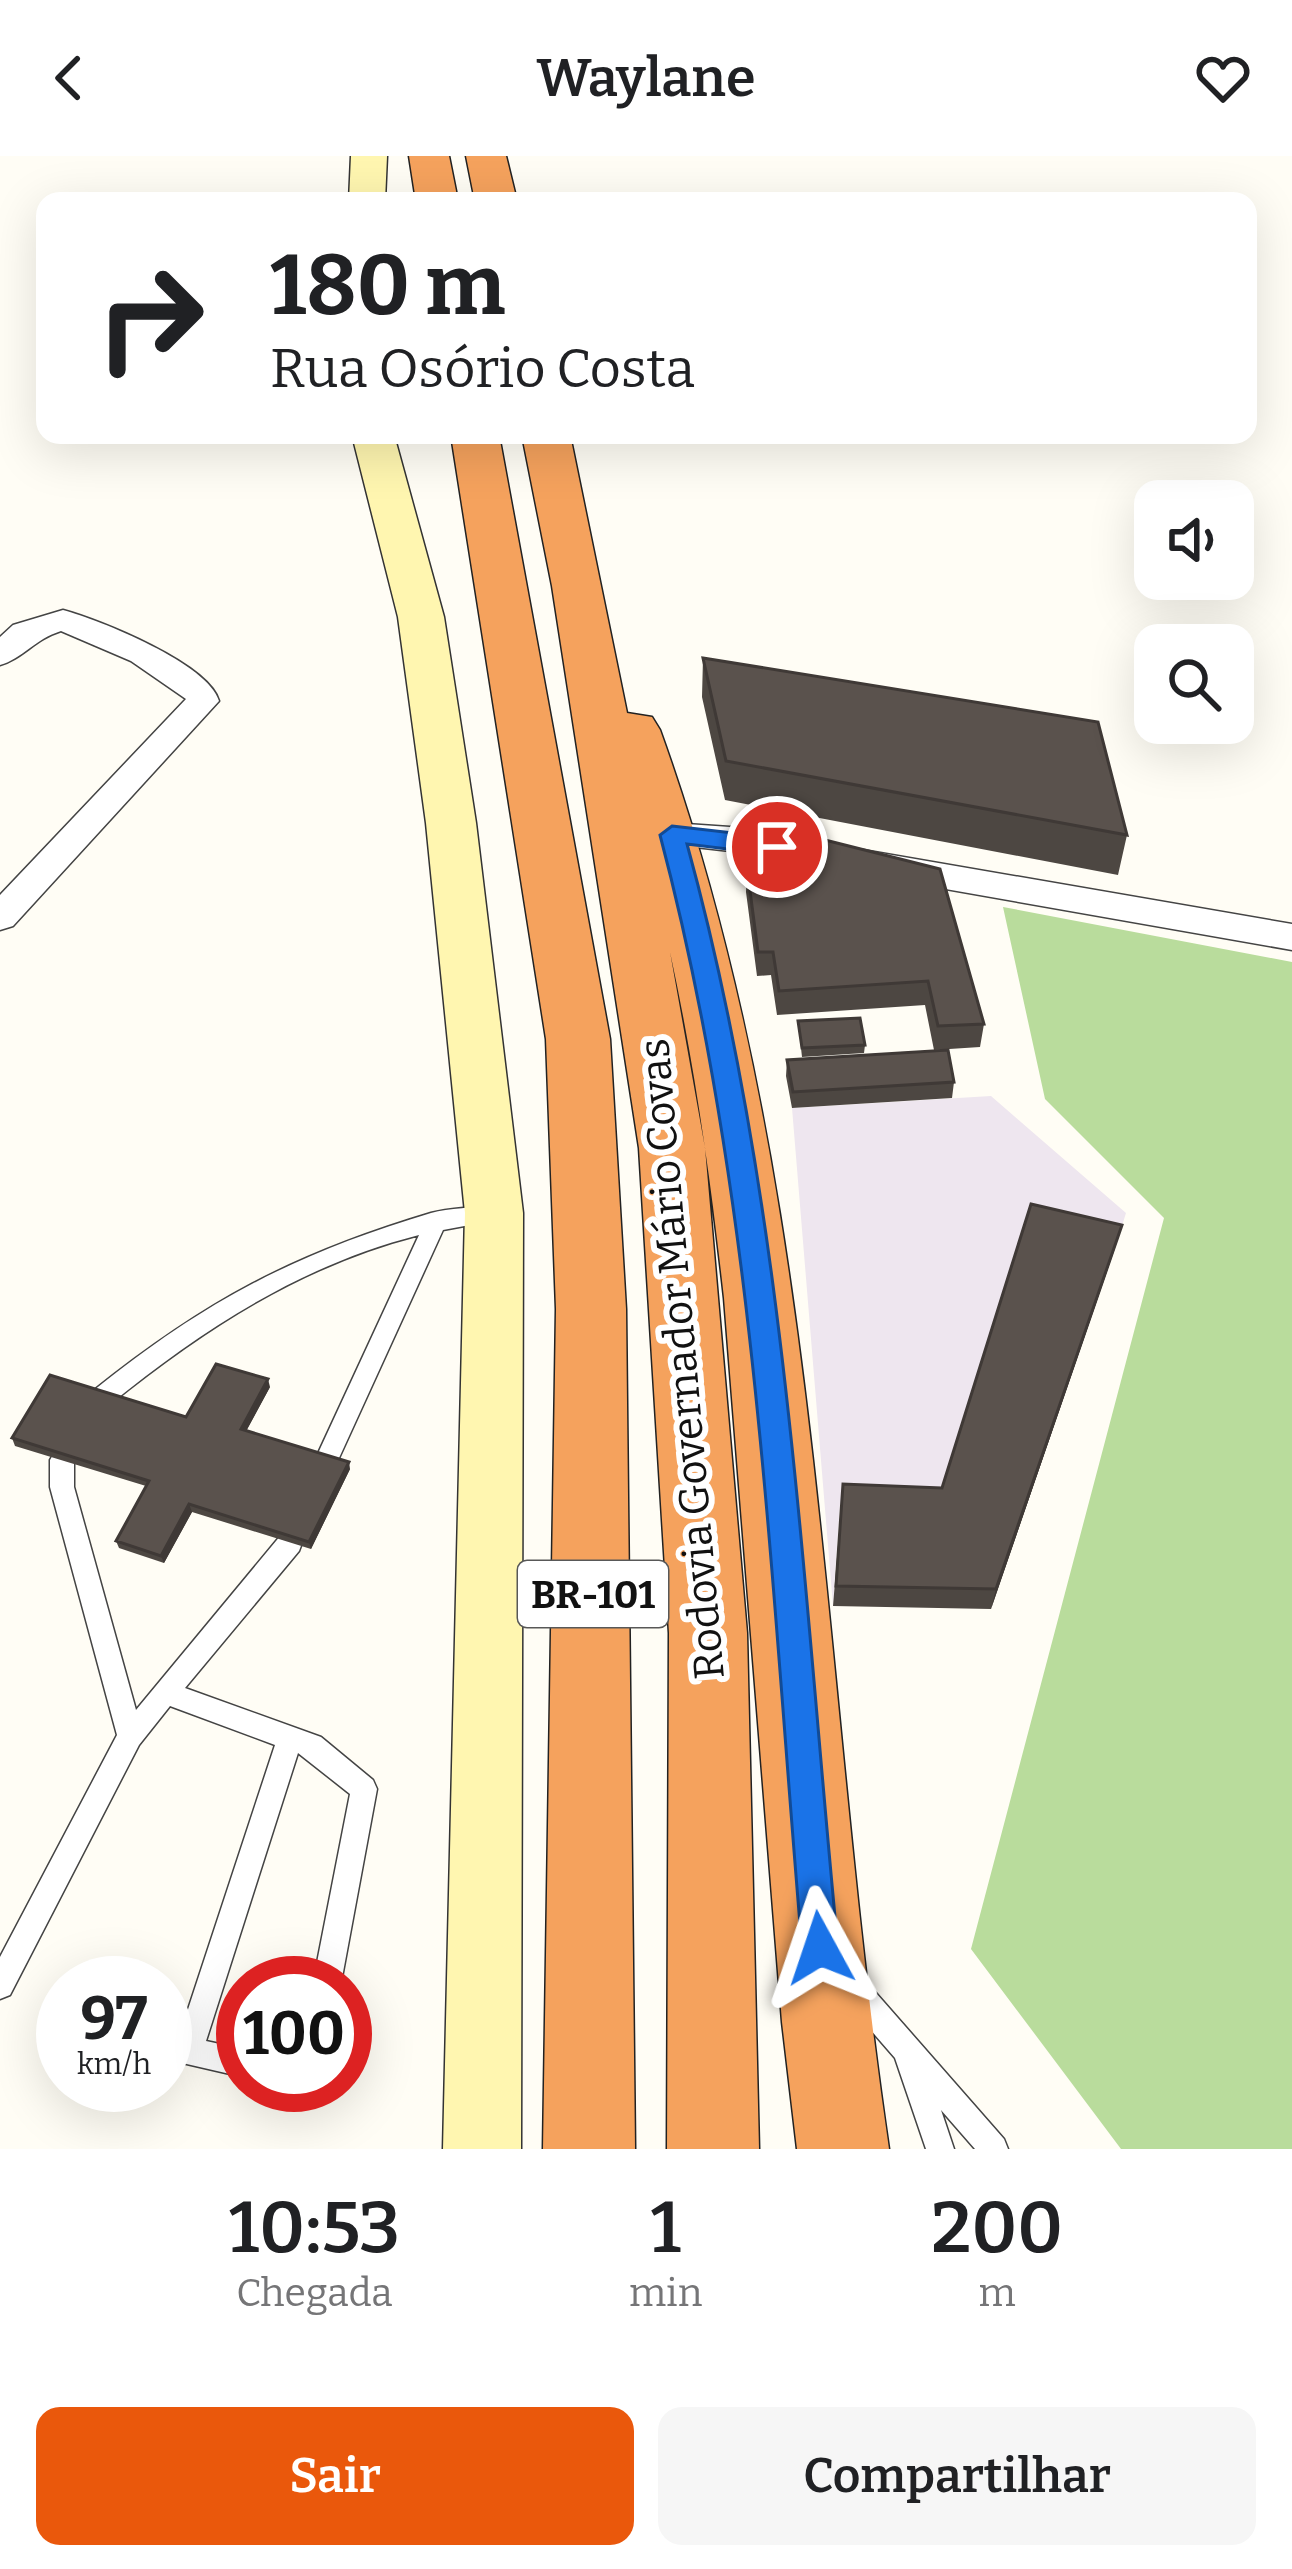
<!DOCTYPE html>
<html lang="pt">
<meta charset="utf-8">
<style>
:root{--surface:#fff;--page:#f6f6f6;--text:#202124;--muted:#757577;--accent:#ea580c}
body{margin:0;font-family:Bitter,serif;background:var(--page);color:var(--text);height:100vh;display:flex;flex-direction:column;font-size:45px;white-space:nowrap}
*{box-sizing:border-box;margin:0}
p{font-size:39px;color:var(--muted)}
.icon{flex:none;width:66px;height:66px;fill:none;stroke:currentColor;stroke-width:2;stroke-linecap:round;stroke-linejoin:round}
.map{position:relative;height:1993px;overflow:hidden}
.details{display:flex;flex-direction:column;background:var(--surface);flex:1}
.details>*{flex:none}
.guide{position:absolute;left:36px;top:36px;width:1221px;height:252px;border-radius:24px;box-shadow:0 12px 48px #0002;background:#fff;color:var(--text);overflow:hidden}
.fabs{position:absolute;left:1134px;top:324px;display:grid;gap:24px}
.fabs a{display:grid;place-items:center;width:120px;height:120px;border-radius:24px;background:var(--surface);box-shadow:0 12px 48px #0002;font-size:60px}
.speed{position:absolute;left:36px;top:1800px;display:flex;gap:24px;font-size:60px;font-weight:700;text-align:center}
.speed>*{display:grid;place-content:center;width:156px;height:156px;border-radius:50%;background:var(--surface);box-shadow:0 12px 48px #0002;line-height:1}
.speed small{font-size:30px;font-weight:400}
.speed .limit{border:18px solid #d22;background:#fff;color:#111}
.pin{position:absolute;display:grid;place-items:center;width:102px;height:102px;color:#fff;margin:-51px;border:6px solid #fff;border-radius:50%;box-shadow:0 3px 12px #0007}
.me{position:absolute;width:132px;margin:-66px;rotate:355deg;stroke-linejoin:round;filter:drop-shadow(0 0 9px #0008)}
.turn{display:flex;align-items:center;gap:42px;height:252px;padding:0 36px;font-size:54px}
.turn .icon{width:156px;height:156px;stroke-width:2.5}
.turn b{display:block;font-size:84px;line-height:102px}
.eta{display:flex;justify-content:space-evenly;align-items:center;height:204px;text-align:center}
.eta b{font-size:72px;font-weight:600;line-height:84px}
.action{display:flex;gap:24px;margin-top:auto;padding:24px 36px}
.action a{flex:1;height:138px;border-radius:24px;background:var(--accent);color:#fff;font-size:48px;font-weight:600;line-height:138px;text-align:center}
.action a+a{background:var(--page);color:var(--text)}
header{display:flex;justify-content:space-between;align-items:center;height:156px;padding:0 36px;background:var(--surface);font-size:54px;font-weight:600}
.map>svg:first-child{display:block}
.industrial{fill:#eee6ef}
.forest{fill:#b9dc9c}
.lines{fill:none;stroke-linecap:round;stroke-linejoin:round}
.lane-casing{stroke:#444;stroke-width:3}
.street-casing{stroke:#444;stroke-width:3}
.secondary-casing{stroke:#333;stroke-width:3}
.highway-casing{stroke:#222;stroke-width:3}
.lane{fill:#fff;fill-rule:evenodd}
.street{fill:#fff;fill-rule:evenodd}
.secondary{fill:#fff6b0;fill-rule:evenodd}
.highway{fill:#f5a25d;fill-rule:evenodd}
.wall{fill:#4d4742}
.shaded-wall{fill:#3f3936}
.building{fill:#5a524d;stroke:#3f3936;stroke-width:3}
.route{fill:#1a73e8;stroke:#114b97;stroke-width:3}
.labels{text-anchor:middle;stroke-width:12;stroke-linejoin:round;paint-order:stroke}
.shield{fill:#fff;stroke:#585858;stroke-width:3}
.shield-label{font-size:39px;font-weight:bold;fill:#111}
.street-label{font-size:42px;fill:#111;stroke:#fff}
</style>
<header><svg class="icon" aria-label="back" viewBox="0 0 24 24"><path d="M15 5l-7 7 7 7"/></svg>Waylane<svg class="icon" aria-label="heart" viewBox="0 0 24 24"><path d="M12 20l-8-8c-3-5 5-10 8-4 3-6 11-1 8 4z"/></svg></header>
<div class="map">
<svg width="1292" height="1993" viewBox="0 0 1292 1993">
<rect width="100%" height="100%" fill="#fffdf5"/>
<path class="industrial" d="M991,940L1126,1057L1115,1092L1025,1072L937,1353L840,1349L833,1450L792,952Z"/>
<path class="forest" d="M1003,751L1292,806V1993H1121L971,1793L1164,1062L1045,943Z"/>
<g class="lines">
<defs>
<path id="lane" d="M494,1048L502,1051L505,1057L502,1063L443,1074L334,1313L326,1316L318,1313L314,1306L419,1079C301,1109 203,1173 109,1249L101,1252L93,1249L90,1242L93,1235C205,1145 294,1098 431,1057C449,1052 474,1052 494,1048Z
M62,1294L70,1297L74,1304V1331L136,1554L281,1379L290,1376L299,1379L302,1387L299,1395L185,1532L321,1581L373,1624L377,1633L341,1827H313L350,1638L298,1597L206,1885L243,1893V1921L178,1906L174,1896L275,1589L170,1550L139,1589L10,1839L0,1843V1801L117,1579L50,1331V1304L54,1297Z
M852,1817L862,1821L1004,1983L1008,1993H975L941,1954L954,1993H926L895,1902L842,1841L838,1831L842,1821Z"/>
<path id="street" d="M63,454C100,464 209,508 219,545L13,770L0,774V739L186,543L131,505L61,475C35,483 22,503 0,509V481L13,469Z
M672,667L730,671L1292,768V794L730,695L660,687L655,679Z"/>
<path id="secondary" d="M351,0H387L385,45H349Z
M352,279H394L444,461L476,667L523,1057L521,1993H443L465,1057L426,667L398,461Z"/>
<path id="highway" d="M409,0H449L458,45H416Z
M466,0H506L517,45H475Z
M451,279H499L610,883L626,1153L635,1993H543L556,1153L546,883Z
M522,279H570L627,557L652,561L660,574C824,1029 819,1519 889,1993H797L782,1866L724,1142C711,1026 695,911 670,796L705,992L747,1477L759,1993H667L669,1477L639,992L552,430Z"/>
</defs>
<use href="#lane" class="lane-casing"/>
<use href="#street" class="street-casing"/>
<use href="#secondary" class="secondary-casing"/>
<use href="#highway" class="highway-casing"/>
<use href="#lane" class="lane"/>
<use href="#street" class="street"/>
<use href="#secondary" class="secondary"/>
<use href="#highway" class="highway"/>
</g>
<path class="wall" d="M703,502L1127,679L1118,719L725,644L702,541Z
M825,684L984,868L980,891L934,894L925,849L777,859L771,819L757,820L746,736L747,712L823,707Z
M798,865L865,889L864,897L802,901Z
M787,904L954,926L952,942L792,952L786,920Z
M1115,1092L991,1453L833,1450L843,1328L942,1332Z
M270,1231L246,1275L350,1313L311,1393L192,1356L164,1407L119,1392L116,1385L146,1330L15,1290L12,1282L186,1261Z"/>
<path class="shaded-wall" d="M1122,1069L1115,1092L991,1453L996,1433Z
M268,1223L270,1231L243,1281L241,1273Z
M349,1306L350,1313L311,1393L309,1386Z
M189,1348L192,1356L164,1407L161,1400Z"/>
<path class="building" d="M703,502L1098,566L1127,679L726,605Z
M825,684L940,713L984,868L938,870L928,825L779,835L773,796H758L747,712L824,707Z
M860,862L865,889L802,892L798,865Z
M948,894L954,926L793,936L787,904Z
M1031,1048L1122,1069L996,1433L836,1430L843,1328L942,1332Z
M216,1208L268,1223L241,1273L349,1306L309,1386L189,1348L161,1400L116,1385L149,1325L12,1282L50,1219L186,1261Z"/>
<path class="route" d="M672,670L777,682L789,691L777,699L687,688C786,1047 802,1424 838,1792L832,1805L820,1810L807,1805L802,1792C770,1420 756,1041 660,679Z"/>
<g class="labels">
<rect class="shield" x="518" y="1405" width="150" height="66" rx="9"/>
<g class="shield-label">
<text x="593" y="1452">BR-101</text>
</g>
<g class="street-label">
<text transform="translate(681 1203) rotate(-95)" y="15">Rodovia Governador Mário Covas</text>
</g>
</g>
</svg>
<div class="fabs">
<a><svg class="icon" aria-label="sound" viewBox="0 0 24 24"><path d="M4 9h4l5-4v14l-5-4H4zM17 9q2 3 0 6"/></svg></a>
<a><svg class="icon" aria-label="search" viewBox="0 0 24 24"><circle cx="10" cy="10" r="6"/><path d="M15 15l6 6"/></svg></a>
</div>
<div class="speed"><div>97<small>km/h</small></div><div class="limit">100</div></div>
<div class="pin" style="left:777px;top:691px;background:#d93025"><svg class="icon" aria-label="arrive" viewBox="0 0 24 24"><path d="M6 21V4h12l-3 4 3 4H6"/></svg></div>
<svg class="me" style="left:820px;top:1792px" viewBox="-20 -20 40 40"><path d="M0-17L14 15 0 8-14 15z" fill="#1a73e8" stroke="#fff" stroke-width="4"/></svg>
<div class="guide">
<div class="turn"><svg class="icon" aria-label="right" viewBox="0 0 24 24"><path d="M7 20v-9h11M14 6l5 5-5 5"/></svg><div><b>180 m</b>Rua Osório Costa</div></div>
</div>
</div>
<section class="details">
<div class="eta">
<div><b>10:53</b><p>Chegada</p></div>
<div><b>1</b><p>min</p></div>
<div><b>200</b><p>m</p></div>
</div>
<div class="action"><a>Sair</a><a>Compartilhar</a></div>
</section>
